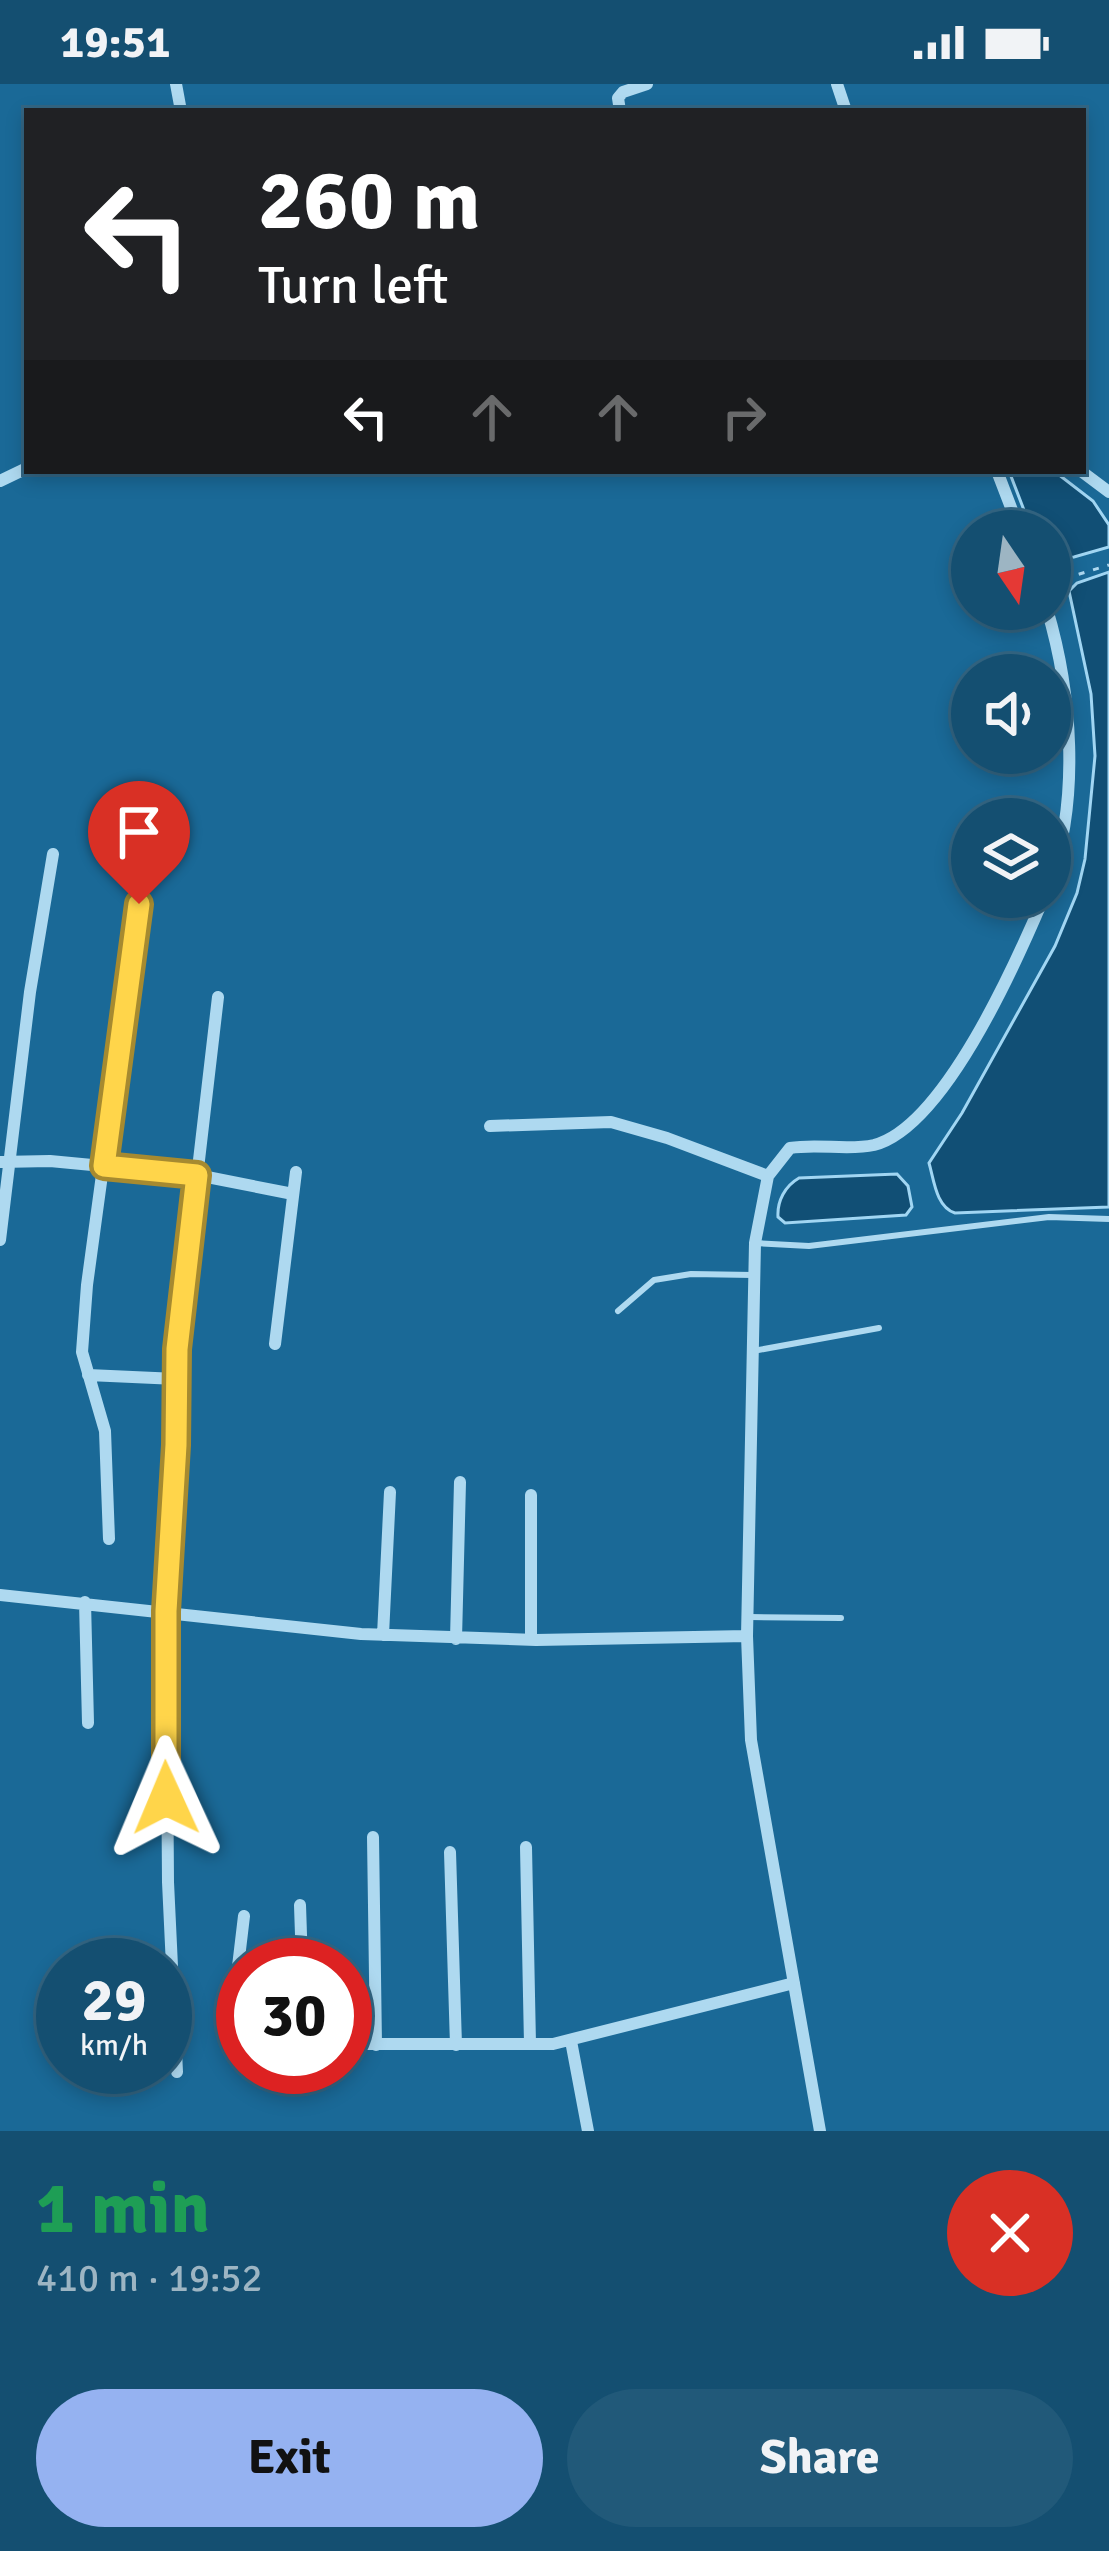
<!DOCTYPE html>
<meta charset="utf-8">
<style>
:root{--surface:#144f71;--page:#215979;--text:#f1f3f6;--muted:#9db5c3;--line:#336684;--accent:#95b2f1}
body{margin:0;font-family:Signika,sans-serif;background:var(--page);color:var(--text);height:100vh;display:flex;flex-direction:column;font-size:45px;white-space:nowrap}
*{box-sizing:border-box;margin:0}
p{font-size:39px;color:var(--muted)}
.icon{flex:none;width:66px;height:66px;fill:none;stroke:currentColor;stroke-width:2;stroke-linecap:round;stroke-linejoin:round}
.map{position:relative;height:2047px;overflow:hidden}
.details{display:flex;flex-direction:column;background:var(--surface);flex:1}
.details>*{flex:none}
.guide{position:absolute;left:24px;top:24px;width:1062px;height:366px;border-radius:0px;box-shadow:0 6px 18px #0003,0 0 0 3px var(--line);background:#202124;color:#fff;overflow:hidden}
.needle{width:78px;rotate:167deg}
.fabs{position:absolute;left:951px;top:426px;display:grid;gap:24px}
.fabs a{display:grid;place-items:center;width:120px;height:120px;border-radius:50%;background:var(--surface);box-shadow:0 6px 18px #0003,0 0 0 3px var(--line);font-size:60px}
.speed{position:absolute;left:36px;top:1854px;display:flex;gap:24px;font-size:60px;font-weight:700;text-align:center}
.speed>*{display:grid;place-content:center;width:156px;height:156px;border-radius:50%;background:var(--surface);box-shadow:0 6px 18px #0003,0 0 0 3px var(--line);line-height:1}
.speed small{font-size:30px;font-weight:400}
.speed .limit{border:18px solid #d22;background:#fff;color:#111}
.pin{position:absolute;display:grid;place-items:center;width:102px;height:102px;color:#fff;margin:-123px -51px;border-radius:50% 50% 50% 0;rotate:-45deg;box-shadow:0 0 12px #0007}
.pin .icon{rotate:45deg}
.me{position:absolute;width:132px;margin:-66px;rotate:359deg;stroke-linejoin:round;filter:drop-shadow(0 0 9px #0008)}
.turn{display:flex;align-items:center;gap:42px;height:252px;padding:0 36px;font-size:54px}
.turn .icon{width:156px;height:156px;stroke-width:2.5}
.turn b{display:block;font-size:84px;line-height:102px}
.lanes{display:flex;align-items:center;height:114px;padding:0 36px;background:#0003;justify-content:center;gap:60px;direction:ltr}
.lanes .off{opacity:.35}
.round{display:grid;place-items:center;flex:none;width:126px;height:126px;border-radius:63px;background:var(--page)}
.headline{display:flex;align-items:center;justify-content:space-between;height:204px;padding:0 36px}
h1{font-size:72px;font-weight:700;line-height:90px;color:#1e9e55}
.primary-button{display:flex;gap:24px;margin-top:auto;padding:24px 36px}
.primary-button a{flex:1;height:138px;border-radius:72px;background:var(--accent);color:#111;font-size:48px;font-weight:700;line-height:138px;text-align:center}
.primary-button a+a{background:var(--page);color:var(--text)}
.status{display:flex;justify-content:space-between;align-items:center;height:84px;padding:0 60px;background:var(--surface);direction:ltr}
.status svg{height:33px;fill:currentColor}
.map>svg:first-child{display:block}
.water{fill:#114f75;stroke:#a1d6f3;stroke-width:3}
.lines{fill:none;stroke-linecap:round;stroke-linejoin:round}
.path{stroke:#aed9f0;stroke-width:3;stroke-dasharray:6 9;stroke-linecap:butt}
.lane{stroke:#aed9f0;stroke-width:6}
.street{stroke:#aed9f0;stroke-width:12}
.route-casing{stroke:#a68a30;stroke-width:30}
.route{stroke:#ffd54a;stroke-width:21}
</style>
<div class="status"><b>19:51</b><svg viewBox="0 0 49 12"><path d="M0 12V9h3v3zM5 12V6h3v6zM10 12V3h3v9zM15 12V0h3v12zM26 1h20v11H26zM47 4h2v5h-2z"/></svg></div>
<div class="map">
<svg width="1109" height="2047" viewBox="0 0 1109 2047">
<rect width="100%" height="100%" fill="#1a6997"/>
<path class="water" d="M1009,387H1054L1093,417L1109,441V463L1074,473L1050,475V447H1032Z
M1109,488V1123L955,1129C936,1123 934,1096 929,1079L962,1029L1055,862L1077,809L1085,775L1095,672L1091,610L1069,507L1077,499Z
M897,1090L908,1102L912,1123L906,1131L785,1139L778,1133C777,1117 785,1102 799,1094Z"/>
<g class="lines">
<path class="path" d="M1050,499L1109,481"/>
<path class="lane" d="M755,1159L809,1162L1049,1133L1109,1135
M618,1227L654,1196L691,1190L753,1191
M753,1267L879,1244
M750,1533L841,1534"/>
<path class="street" d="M176,0L181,27
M837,0L846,27
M620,27L618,14L623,8L647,0
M997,387L1020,447
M1081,387L1109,408
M0,397L27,384
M1047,525C1072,609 1080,715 1050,798
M490,1042L611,1038L667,1054L768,1092
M0,1078L50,1077L197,1091L293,1110
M0,1156L30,908L53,770
M275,1260L296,1088
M88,1291L177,1295
M531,1411V1556
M109,1455L105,1347L82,1268L87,1201L139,819
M0,1511L361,1550L536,1556L747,1552
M85,1518L88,1639
M383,1551L390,1408
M456,1555L460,1398
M373,1753L376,1961
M526,1763L530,1960
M450,1768L456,1961
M300,1821L302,1881
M243,1956L237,1952L232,1933L244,1832
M571,1957L588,2047
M345,1960H553L794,1899
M177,1988L168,1798L166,1527L176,1361L177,1265L218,913
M820,2047L751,1656L747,1552L755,1159L768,1092L790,1064C818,1059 847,1067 874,1061C944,1043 1017,877 1044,813"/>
</g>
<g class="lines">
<defs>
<path id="route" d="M139,820L104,1082L197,1091L177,1265L176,1361L166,1527V1714"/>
</defs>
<use href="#route" class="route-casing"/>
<use href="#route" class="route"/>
</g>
</svg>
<div class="fabs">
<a><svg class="needle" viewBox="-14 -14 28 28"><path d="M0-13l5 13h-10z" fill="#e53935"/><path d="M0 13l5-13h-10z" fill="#9db5c3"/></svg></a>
<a><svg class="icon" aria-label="sound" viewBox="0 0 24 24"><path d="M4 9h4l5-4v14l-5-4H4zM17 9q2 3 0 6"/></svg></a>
<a><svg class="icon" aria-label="layers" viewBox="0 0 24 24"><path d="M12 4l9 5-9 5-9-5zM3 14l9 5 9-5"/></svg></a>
</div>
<div class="speed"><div>29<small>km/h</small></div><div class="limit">30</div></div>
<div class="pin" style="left:139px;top:820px;background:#d93025"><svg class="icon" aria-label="arrive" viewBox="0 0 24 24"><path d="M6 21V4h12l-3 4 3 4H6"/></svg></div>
<svg class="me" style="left:166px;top:1714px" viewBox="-20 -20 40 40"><path d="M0-17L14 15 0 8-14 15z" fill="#ffd54a" stroke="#fff" stroke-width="4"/></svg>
<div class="guide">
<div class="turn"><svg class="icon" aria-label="left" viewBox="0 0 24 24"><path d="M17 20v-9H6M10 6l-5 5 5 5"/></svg><div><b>260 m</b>Turn left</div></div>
<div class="lanes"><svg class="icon" aria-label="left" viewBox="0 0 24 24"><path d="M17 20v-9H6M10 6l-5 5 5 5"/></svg><svg class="icon off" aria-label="ahead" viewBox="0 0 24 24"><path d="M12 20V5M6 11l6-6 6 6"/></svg><svg class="icon off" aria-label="ahead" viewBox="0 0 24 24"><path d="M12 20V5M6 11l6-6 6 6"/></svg><svg class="icon off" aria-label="right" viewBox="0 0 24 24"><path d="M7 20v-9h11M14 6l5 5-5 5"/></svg></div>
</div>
</div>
<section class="details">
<div class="headline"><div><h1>1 min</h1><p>410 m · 19:52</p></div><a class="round" style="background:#d93025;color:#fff"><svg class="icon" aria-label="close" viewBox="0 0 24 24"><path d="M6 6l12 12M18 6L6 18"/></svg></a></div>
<div class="primary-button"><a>Exit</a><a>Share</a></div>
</section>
